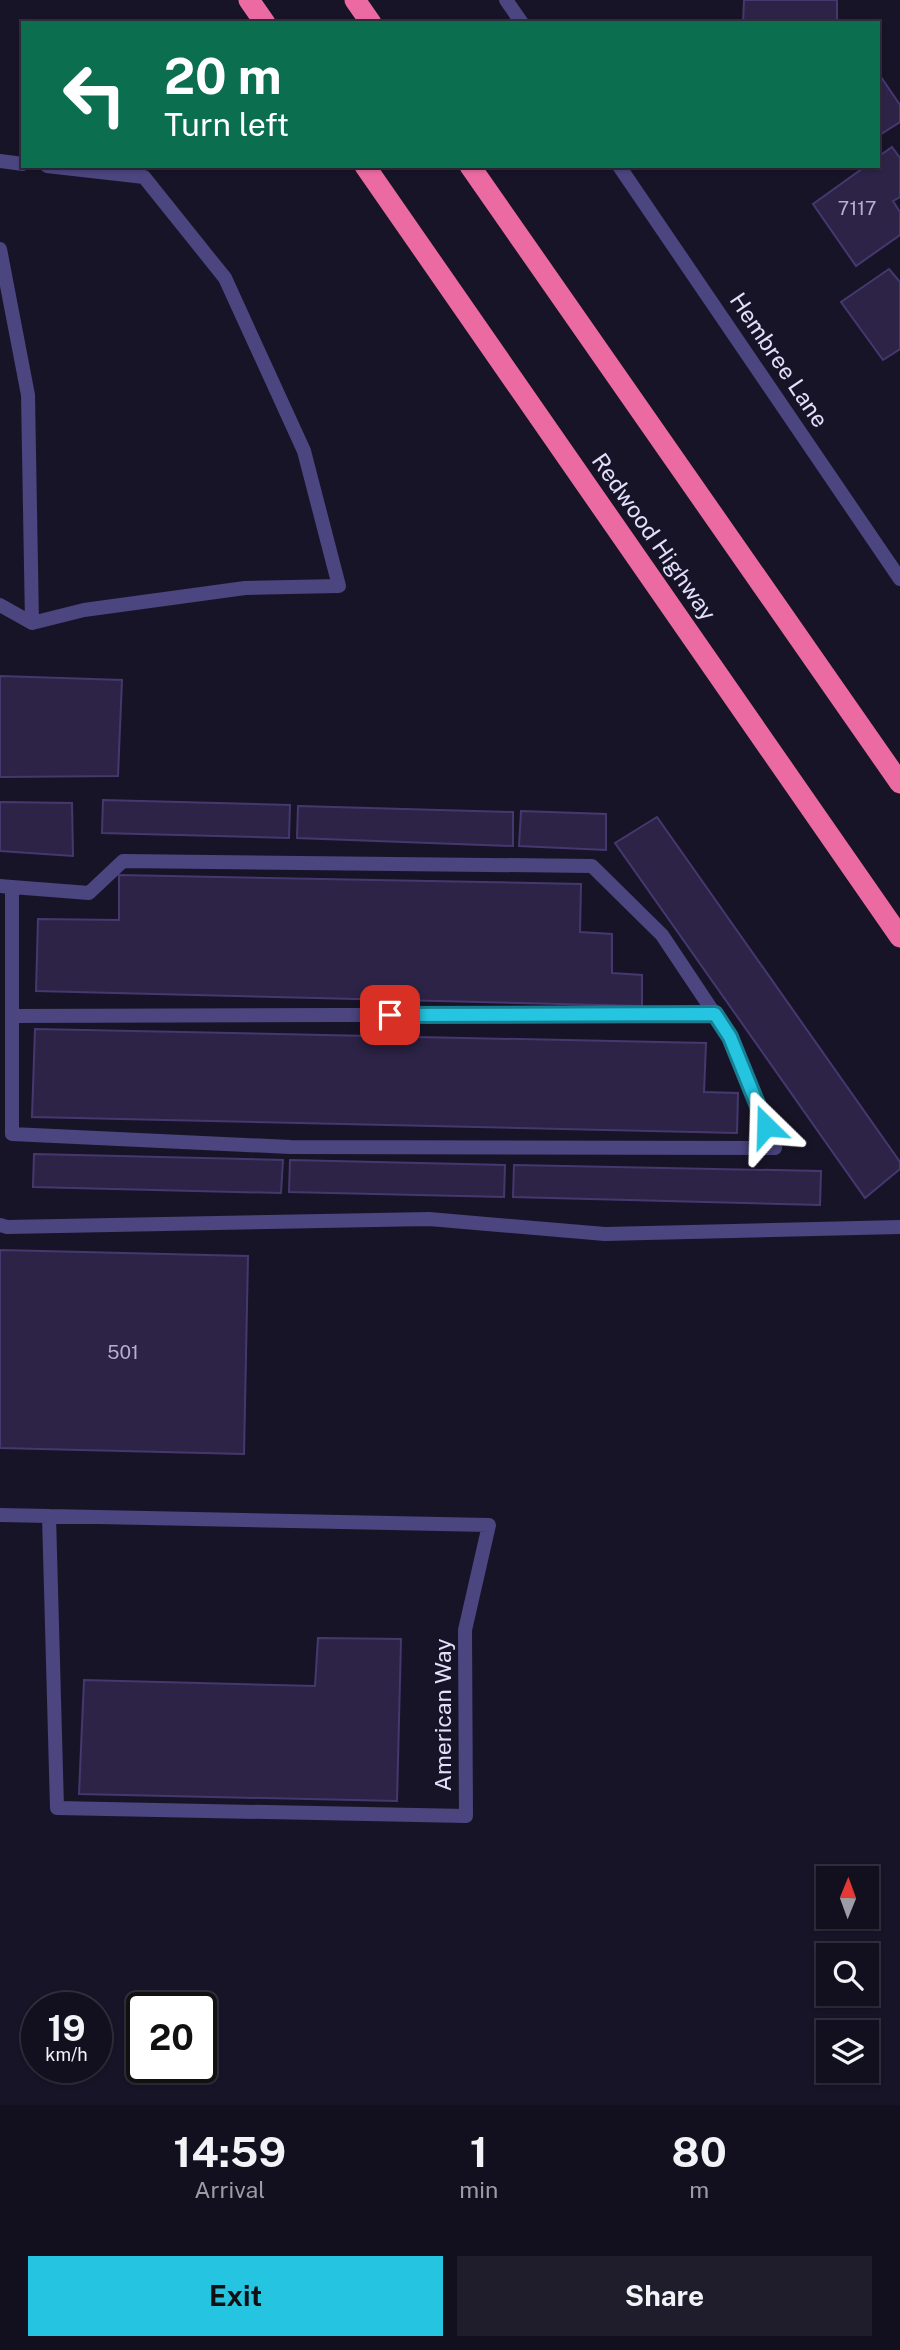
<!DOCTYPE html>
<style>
:root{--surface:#120f1e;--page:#1f1d2b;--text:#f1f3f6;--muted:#9c9ca4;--line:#312f3c;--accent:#25c4e1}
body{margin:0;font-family:"Public Sans",sans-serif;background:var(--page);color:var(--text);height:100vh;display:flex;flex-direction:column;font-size:26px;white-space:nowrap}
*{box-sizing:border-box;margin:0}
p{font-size:23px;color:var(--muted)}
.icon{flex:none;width:38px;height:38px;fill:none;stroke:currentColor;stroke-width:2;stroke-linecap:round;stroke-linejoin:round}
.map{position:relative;height:2105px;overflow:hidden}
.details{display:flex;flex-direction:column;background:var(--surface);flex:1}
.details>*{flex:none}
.hud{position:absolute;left:21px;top:21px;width:859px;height:147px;border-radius:0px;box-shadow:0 2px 5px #0004,0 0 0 2px var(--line);background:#0b6e4f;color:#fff;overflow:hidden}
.needle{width:46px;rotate:1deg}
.controls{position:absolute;left:816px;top:1866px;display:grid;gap:14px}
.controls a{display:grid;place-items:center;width:63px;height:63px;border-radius:0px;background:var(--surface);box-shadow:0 2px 5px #0004,0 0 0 2px var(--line);font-size:35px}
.speed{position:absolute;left:21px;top:1992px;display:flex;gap:14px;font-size:35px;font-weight:700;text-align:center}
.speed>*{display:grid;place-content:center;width:91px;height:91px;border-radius:50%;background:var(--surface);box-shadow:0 2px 5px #0004,0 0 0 2px var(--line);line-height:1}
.speed small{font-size:18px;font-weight:400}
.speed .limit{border:4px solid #111;border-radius:10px;background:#fff;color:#111}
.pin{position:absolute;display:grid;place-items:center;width:60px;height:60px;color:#fff;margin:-30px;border-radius:14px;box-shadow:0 4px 10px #0006}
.me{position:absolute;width:77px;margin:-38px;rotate:338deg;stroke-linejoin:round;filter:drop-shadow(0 0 5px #0008)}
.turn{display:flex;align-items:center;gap:24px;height:147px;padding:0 28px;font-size:32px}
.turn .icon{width:91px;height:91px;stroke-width:2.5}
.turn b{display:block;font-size:49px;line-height:60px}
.eta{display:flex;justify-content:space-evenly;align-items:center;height:119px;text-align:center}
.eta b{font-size:42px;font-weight:700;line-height:49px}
.button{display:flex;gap:14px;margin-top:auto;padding:14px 28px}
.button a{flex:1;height:80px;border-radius:0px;background:var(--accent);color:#111;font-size:28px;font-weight:700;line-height:80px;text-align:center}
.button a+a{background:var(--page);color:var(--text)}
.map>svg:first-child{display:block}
.building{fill:#2c2346;stroke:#46386f;stroke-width:2}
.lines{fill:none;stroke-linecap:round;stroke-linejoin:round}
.service{stroke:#4b4580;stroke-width:14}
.minor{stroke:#4b4580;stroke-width:14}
.tertiary{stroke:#4b4580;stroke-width:14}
.motorway{stroke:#ea6aa1;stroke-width:21}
.route-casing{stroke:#187f92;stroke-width:18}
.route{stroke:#25c4e1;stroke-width:12}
.labels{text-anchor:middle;stroke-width:5;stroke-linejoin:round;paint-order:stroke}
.number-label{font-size:19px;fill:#b6b0ce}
.street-label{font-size:23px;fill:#e4dffb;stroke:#181428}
</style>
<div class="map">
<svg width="900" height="2105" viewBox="0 0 900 2105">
<rect width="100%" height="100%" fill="#181428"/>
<path class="building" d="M744,0H837V23H743Z
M881,77L900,105V122L878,136V78Z
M892,147L900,158V197L893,201L900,212V235L856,266L813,204L866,166H878V157Z
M889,269L900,282V349L883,360L841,302Z
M0,676L122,680L118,776L0,777Z
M103,800L290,805L289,838L102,833Z
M0,802L72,803L73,856L0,851Z
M298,806L513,812V846L297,838Z
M521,811L606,814V850L519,846Z
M657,817L900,1162V1169L865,1198L615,843Z
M119,875L581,884L580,932L612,934V973L642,975V1006L36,991L38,919L119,920Z
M35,1029L706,1043L704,1092L738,1093L737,1133L32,1117Z
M34,1154L283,1160L281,1193L33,1187Z
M290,1160L505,1165L504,1197L289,1192Z
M514,1165L821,1171L820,1205L513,1197Z
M0,1250L248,1256L244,1454L0,1448Z
M318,1638L401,1639L397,1801L79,1794L84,1680L315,1686Z"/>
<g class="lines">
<path class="service" d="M0,161L23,164
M0,249L28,395L32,623L84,610L245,588L339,586L304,451L225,278L144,177L47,166
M0,605L32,623
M0,886L12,887L89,893L123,861L592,866L662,935L730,1037L775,1148L290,1147L12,1134V887
M12,1016L715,1014
M0,1225L7,1227L429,1219L605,1234L900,1227"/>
<path class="minor" d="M0,1515L489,1525L465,1630L466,1816L57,1808L49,1516"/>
<path class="tertiary" d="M506,0L522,23
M619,166L900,579"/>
<path class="motorway" d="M249,0L265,23
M355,0L371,23
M365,166L900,937
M470,166L900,783"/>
</g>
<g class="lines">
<defs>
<path id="route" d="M390,1015L715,1014L730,1037L766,1126"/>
</defs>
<use href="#route" class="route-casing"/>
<use href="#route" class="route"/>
</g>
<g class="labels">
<g class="number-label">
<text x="857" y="215">7117</text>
<text x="123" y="1359">501</text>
</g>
<g class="street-label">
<text transform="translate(779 360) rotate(56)" y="8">Hembree Lane</text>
<text transform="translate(654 537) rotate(55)" y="8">Redwood Highway</text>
<text transform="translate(443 1715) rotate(-90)" y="8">American Way</text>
</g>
</g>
</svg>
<div class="controls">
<a><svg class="needle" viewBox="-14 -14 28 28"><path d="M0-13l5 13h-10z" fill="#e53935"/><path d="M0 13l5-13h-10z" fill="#9c9ca4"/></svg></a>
<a><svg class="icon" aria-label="search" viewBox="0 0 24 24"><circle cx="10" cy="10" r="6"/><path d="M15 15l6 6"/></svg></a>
<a><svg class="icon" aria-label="layers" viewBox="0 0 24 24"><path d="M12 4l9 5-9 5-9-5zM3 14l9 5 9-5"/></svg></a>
</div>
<div class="speed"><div>19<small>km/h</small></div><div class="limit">20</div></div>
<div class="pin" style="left:390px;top:1015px;background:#d93025"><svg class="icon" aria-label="arrive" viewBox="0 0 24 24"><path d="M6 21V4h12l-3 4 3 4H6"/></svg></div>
<svg class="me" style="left:766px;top:1126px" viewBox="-20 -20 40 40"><path d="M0-17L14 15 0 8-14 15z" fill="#25c4e1" stroke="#fff" stroke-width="4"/></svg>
<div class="hud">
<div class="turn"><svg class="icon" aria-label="left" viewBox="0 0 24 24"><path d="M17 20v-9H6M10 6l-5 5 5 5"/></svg><div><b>20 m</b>Turn left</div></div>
</div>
</div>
<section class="details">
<div class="eta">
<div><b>14:59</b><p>Arrival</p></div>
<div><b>1</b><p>min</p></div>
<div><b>80</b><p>m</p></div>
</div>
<div class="button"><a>Exit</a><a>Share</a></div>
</section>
